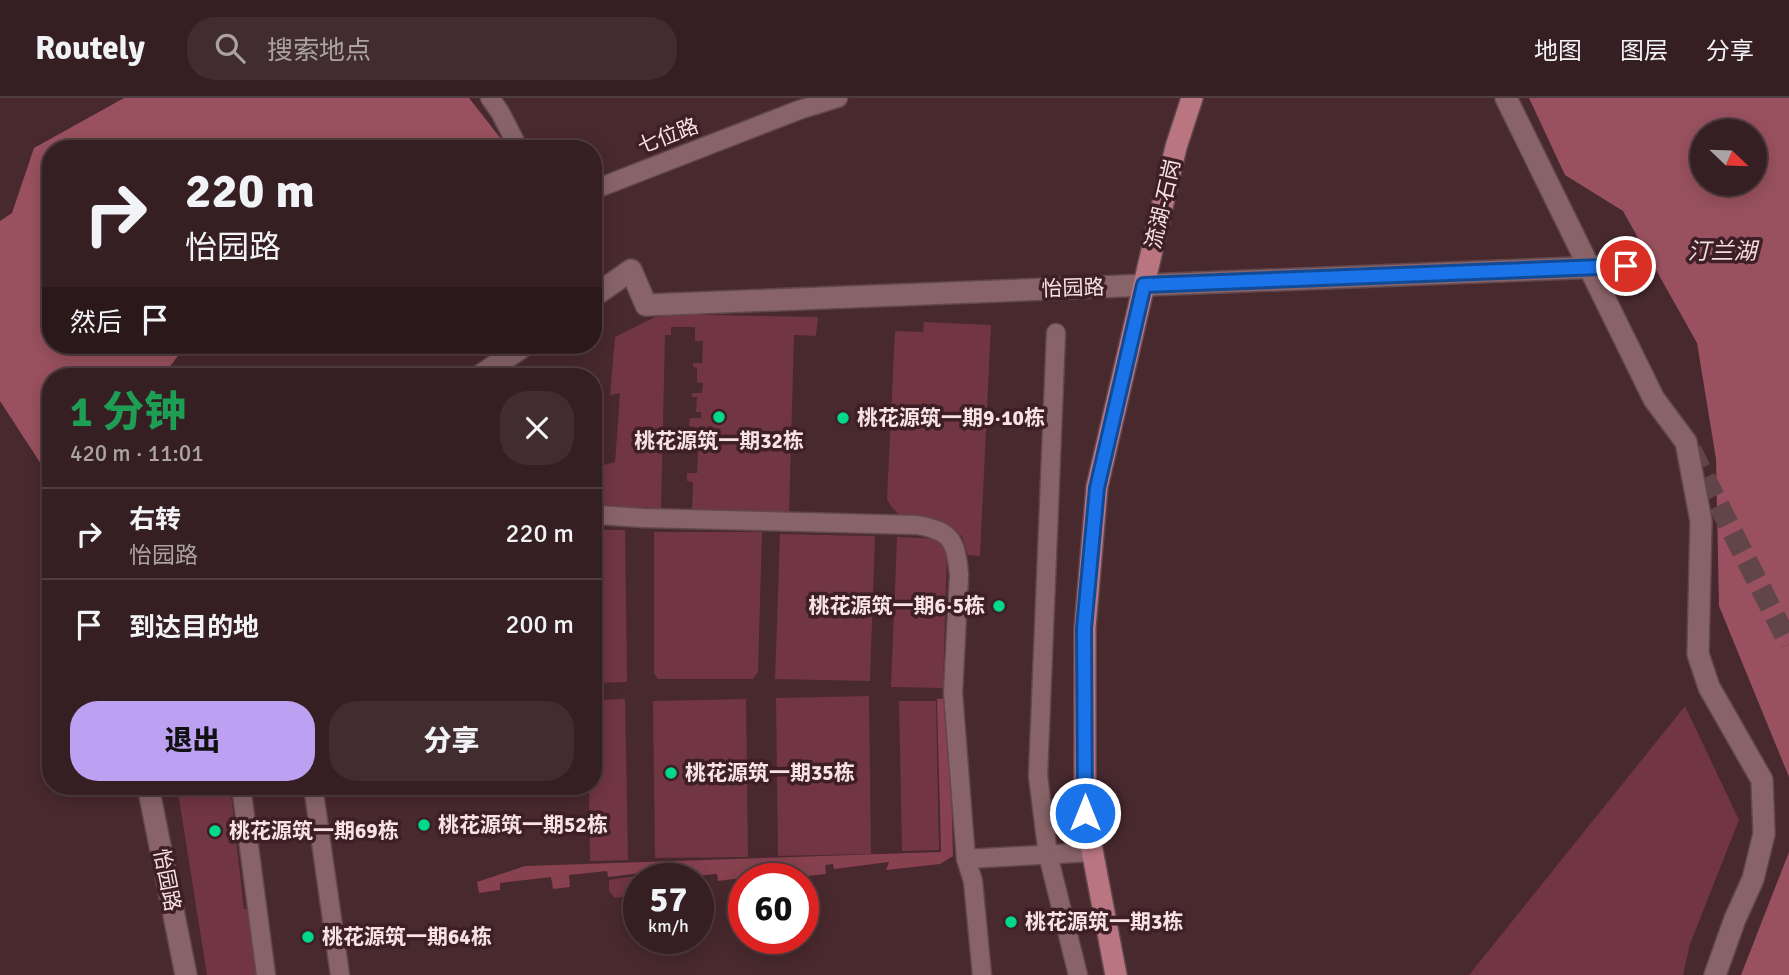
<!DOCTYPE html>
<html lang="zh">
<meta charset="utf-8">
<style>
:root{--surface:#361f22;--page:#412c2f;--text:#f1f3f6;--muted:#aaa2a5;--line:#503d40;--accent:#bca0f2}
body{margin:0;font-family:Signika,"Noto Sans SC",sans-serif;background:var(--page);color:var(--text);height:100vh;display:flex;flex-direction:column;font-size:26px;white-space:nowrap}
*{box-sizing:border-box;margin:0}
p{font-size:23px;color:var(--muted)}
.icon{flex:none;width:38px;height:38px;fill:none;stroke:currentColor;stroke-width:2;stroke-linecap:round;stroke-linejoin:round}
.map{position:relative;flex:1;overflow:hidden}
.details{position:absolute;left:42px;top:270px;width:560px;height:427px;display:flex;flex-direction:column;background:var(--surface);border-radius:28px;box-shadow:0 4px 18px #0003,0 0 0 2px var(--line)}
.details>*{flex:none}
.guide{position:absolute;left:42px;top:42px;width:560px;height:214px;border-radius:28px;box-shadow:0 4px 18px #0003,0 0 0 2px var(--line);background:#361f22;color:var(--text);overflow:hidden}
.needle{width:46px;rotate:113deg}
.controls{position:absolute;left:1690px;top:21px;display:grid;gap:14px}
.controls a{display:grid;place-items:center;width:77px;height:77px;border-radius:50%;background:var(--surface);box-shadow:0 4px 18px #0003,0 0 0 2px var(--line);font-size:35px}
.speed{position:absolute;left:623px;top:765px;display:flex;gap:14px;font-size:35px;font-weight:700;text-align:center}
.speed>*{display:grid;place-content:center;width:91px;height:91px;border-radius:50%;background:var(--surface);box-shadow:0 4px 18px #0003,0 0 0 2px var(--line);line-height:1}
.speed small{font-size:18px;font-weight:400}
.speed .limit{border:10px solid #d22;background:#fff;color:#111}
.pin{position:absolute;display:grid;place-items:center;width:60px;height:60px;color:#fff;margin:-30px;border:4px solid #fff;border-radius:50%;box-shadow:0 2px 7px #0007}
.me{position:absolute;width:77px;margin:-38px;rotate:0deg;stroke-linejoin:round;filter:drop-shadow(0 0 5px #0008)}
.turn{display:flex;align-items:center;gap:24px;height:147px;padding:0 28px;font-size:32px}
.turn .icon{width:91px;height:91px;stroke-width:2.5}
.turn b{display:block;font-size:49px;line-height:60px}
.then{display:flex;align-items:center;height:66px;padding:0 28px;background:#0003;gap:14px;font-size:26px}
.round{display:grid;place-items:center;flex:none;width:74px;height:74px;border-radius:28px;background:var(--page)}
.summary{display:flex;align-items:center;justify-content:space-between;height:119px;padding:0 28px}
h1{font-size:42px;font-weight:800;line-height:52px;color:#1e9e55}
.primary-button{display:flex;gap:14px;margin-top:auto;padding:14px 28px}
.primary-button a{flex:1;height:80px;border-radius:28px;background:var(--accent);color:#111;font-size:28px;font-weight:800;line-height:80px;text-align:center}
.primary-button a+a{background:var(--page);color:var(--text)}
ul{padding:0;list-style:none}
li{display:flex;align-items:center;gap:21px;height:91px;padding:0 28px;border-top:2px solid var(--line)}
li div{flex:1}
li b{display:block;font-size:26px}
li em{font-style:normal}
header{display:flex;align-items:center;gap:42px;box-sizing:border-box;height:98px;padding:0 35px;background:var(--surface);border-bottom:2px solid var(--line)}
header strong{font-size:33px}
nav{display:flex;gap:38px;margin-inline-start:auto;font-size:24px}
.search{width:490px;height:63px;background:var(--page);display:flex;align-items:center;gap:18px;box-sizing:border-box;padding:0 24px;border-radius:28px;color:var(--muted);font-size:26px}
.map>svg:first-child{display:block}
.green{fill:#713642}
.forest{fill:#87414f}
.water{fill:#99515f;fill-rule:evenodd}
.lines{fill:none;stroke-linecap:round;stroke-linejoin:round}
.secondary-tunnel{stroke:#624549;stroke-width:21;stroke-dasharray:21 10;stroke-linecap:butt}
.street-casing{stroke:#62474c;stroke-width:21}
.secondary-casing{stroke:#62474c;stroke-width:24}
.primary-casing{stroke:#62474c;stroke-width:24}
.street{stroke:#886469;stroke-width:18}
.secondary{stroke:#886469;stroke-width:21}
.primary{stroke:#b97681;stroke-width:21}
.route-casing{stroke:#114b97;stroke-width:18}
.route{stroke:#1a73e8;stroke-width:12}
.poi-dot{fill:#00d98c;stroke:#3d1f25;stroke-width:2.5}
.labels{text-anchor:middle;stroke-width:7;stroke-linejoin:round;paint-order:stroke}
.street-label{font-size:21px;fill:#f7e2e4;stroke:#3d1f25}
.poi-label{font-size:21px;font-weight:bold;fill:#f7e2e4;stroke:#3d1f25;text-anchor:start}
.water-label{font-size:23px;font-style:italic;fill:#f3dcdf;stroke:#3d1f25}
</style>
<header>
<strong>Routely</strong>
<div class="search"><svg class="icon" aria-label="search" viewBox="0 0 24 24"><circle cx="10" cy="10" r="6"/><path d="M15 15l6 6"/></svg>搜索地点</div>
<nav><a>地图</a><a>图层</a><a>分享</a></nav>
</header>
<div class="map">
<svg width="1789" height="877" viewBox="0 0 1789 877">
<rect width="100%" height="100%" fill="#48292e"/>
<path class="green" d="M661,216L818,219L816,238L794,237L789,417L692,414L693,384L687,383V375H697L698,354H689L690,348H698V342L694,341V329L689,328L690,320H701V314H696L697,299H692V295H702L703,285L697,284V270L693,269V265H702L703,243H695V229H671V237H665L661,413L603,409L604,367L615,364L620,295L610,297L615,239Z
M924,224L991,227L980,458L968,457L962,438L931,421H915L898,416L891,408L887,401L895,233L923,234Z
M625,432L627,584L593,585V432Z
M654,434H762L758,574L753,581H658L654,575Z
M780,436L875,438L870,583L775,581Z
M897,439L943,441L947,452L943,590L891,589Z
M869,598L871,756L778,758L776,600Z
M625,601L628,762L590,763L589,688H593V602Z
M746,601L748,759L655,760L653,603Z
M899,603H936L939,752L902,753Z
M1685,608L1739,722L1690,846L1683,877H1469Z
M177,688H230L244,811H250L258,877H207Z
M676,773L677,780H639V797L615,800L609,793V782L650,776L653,780L661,779L663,775Z"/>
<path class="forest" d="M949,600L953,758L940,766L886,772L889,764L834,771L833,766L825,767L826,776L790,780H786L784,769L757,772L758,778L718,783L717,776L694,778L693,775L684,776L683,770L608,779L607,773L569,777L570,789L553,791L551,779L500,785V792L479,795L477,784L525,768L941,754L937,601Z"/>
<path class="water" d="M124,0H469L509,51H51V247H186L163,278H51V376L41,366L0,303V123L12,115L34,50Z
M1529,0H1789V679L1719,508L1716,361L1697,245L1623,113L1565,77ZM1703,33H1755V86H1703Z
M1789,754V877H1741Z"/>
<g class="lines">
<path class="secondary-tunnel" d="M1691,352L1789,546"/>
<defs>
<path id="street" d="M490,0L500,14L519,51
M593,92L799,12L838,0
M1056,235L1038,678L1048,757L1078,877
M593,420L599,417L643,420L917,427C952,433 956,443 959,477L953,595L966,761L973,783L982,877
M241,688L266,877
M313,688L340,877
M966,761L1093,754"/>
<path id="secondary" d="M1506,0L1654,301L1686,344L1701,423L1698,556L1709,589L1762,682L1764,736L1753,781L1735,821L1715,877
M593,199L631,172L646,207L1626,168
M480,278L525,247
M148,688L186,877"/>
<path id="primary" d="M1116,877L1085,715V530L1097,389L1176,49L1192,0"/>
</defs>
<use href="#street" class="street-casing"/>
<use href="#secondary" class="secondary-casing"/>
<use href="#primary" class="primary-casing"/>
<use href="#street" class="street"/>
<use href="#secondary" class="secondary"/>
<use href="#primary" class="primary"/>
</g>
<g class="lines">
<defs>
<path id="route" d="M1085,715L1084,530L1097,390L1144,187L1626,168"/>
</defs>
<use href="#route" class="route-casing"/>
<use href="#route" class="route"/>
</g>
<g class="poi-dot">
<circle cx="719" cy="319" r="7"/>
<circle cx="843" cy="320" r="7"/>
<circle cx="999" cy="508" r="7"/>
<circle cx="671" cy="675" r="7"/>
<circle cx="424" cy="727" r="7"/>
<circle cx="215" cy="733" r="7"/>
<circle cx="1011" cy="824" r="7"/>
<circle cx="308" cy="839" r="7"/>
</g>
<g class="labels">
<g class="street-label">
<text transform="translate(668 38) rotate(-21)" y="7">七位路</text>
<text transform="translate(1163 106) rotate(-77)" y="7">流湖-石岗</text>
<text transform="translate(1073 190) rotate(-2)" y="7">怡园路</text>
<text transform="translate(167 782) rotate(79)" y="7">怡园路</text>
</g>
<g class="poi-label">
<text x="857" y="327">桃花源筑一期9·10栋</text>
<text x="719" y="350" text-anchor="middle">桃花源筑一期32栋</text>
<text x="985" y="515" text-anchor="end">桃花源筑一期6·5栋</text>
<text x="685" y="682">桃花源筑一期35栋</text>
<text x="438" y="734">桃花源筑一期52栋</text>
<text x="229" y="740">桃花源筑一期69栋</text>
<text x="1025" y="831">桃花源筑一期3栋</text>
<text x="322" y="846">桃花源筑一期64栋</text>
</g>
<g class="water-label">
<text x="1722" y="161">汀兰湖</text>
</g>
</g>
</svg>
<div class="controls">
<a><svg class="needle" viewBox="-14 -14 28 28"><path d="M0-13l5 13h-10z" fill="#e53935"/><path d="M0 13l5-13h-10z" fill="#aaa2a5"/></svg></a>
</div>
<div class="speed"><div>57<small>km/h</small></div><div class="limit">60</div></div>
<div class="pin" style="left:1626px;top:168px;background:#d93025"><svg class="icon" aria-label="arrive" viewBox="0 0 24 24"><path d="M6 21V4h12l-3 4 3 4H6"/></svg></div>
<svg class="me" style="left:1085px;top:715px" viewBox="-20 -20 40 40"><circle r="17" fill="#1a73e8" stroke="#fff" stroke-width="3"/><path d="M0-11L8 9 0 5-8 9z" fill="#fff"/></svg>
<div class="guide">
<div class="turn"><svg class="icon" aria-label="right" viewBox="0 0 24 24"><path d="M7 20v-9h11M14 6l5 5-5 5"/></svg><div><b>220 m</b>怡园路</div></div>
<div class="then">然后<svg class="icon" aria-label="arrive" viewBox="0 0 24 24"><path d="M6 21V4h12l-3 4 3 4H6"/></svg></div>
</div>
<section class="details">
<div class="summary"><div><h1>1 分钟</h1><p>420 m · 11:01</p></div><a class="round"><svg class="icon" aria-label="close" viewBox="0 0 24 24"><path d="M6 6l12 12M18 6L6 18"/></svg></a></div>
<ul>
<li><svg class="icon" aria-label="right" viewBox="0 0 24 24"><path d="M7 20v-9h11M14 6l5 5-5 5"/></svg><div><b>右转</b><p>怡园路</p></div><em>220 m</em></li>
<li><svg class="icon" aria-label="arrive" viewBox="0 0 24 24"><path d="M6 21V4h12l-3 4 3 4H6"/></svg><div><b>到达目的地</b></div><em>200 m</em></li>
</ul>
<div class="primary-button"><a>退出</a><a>分享</a></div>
</section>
</div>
